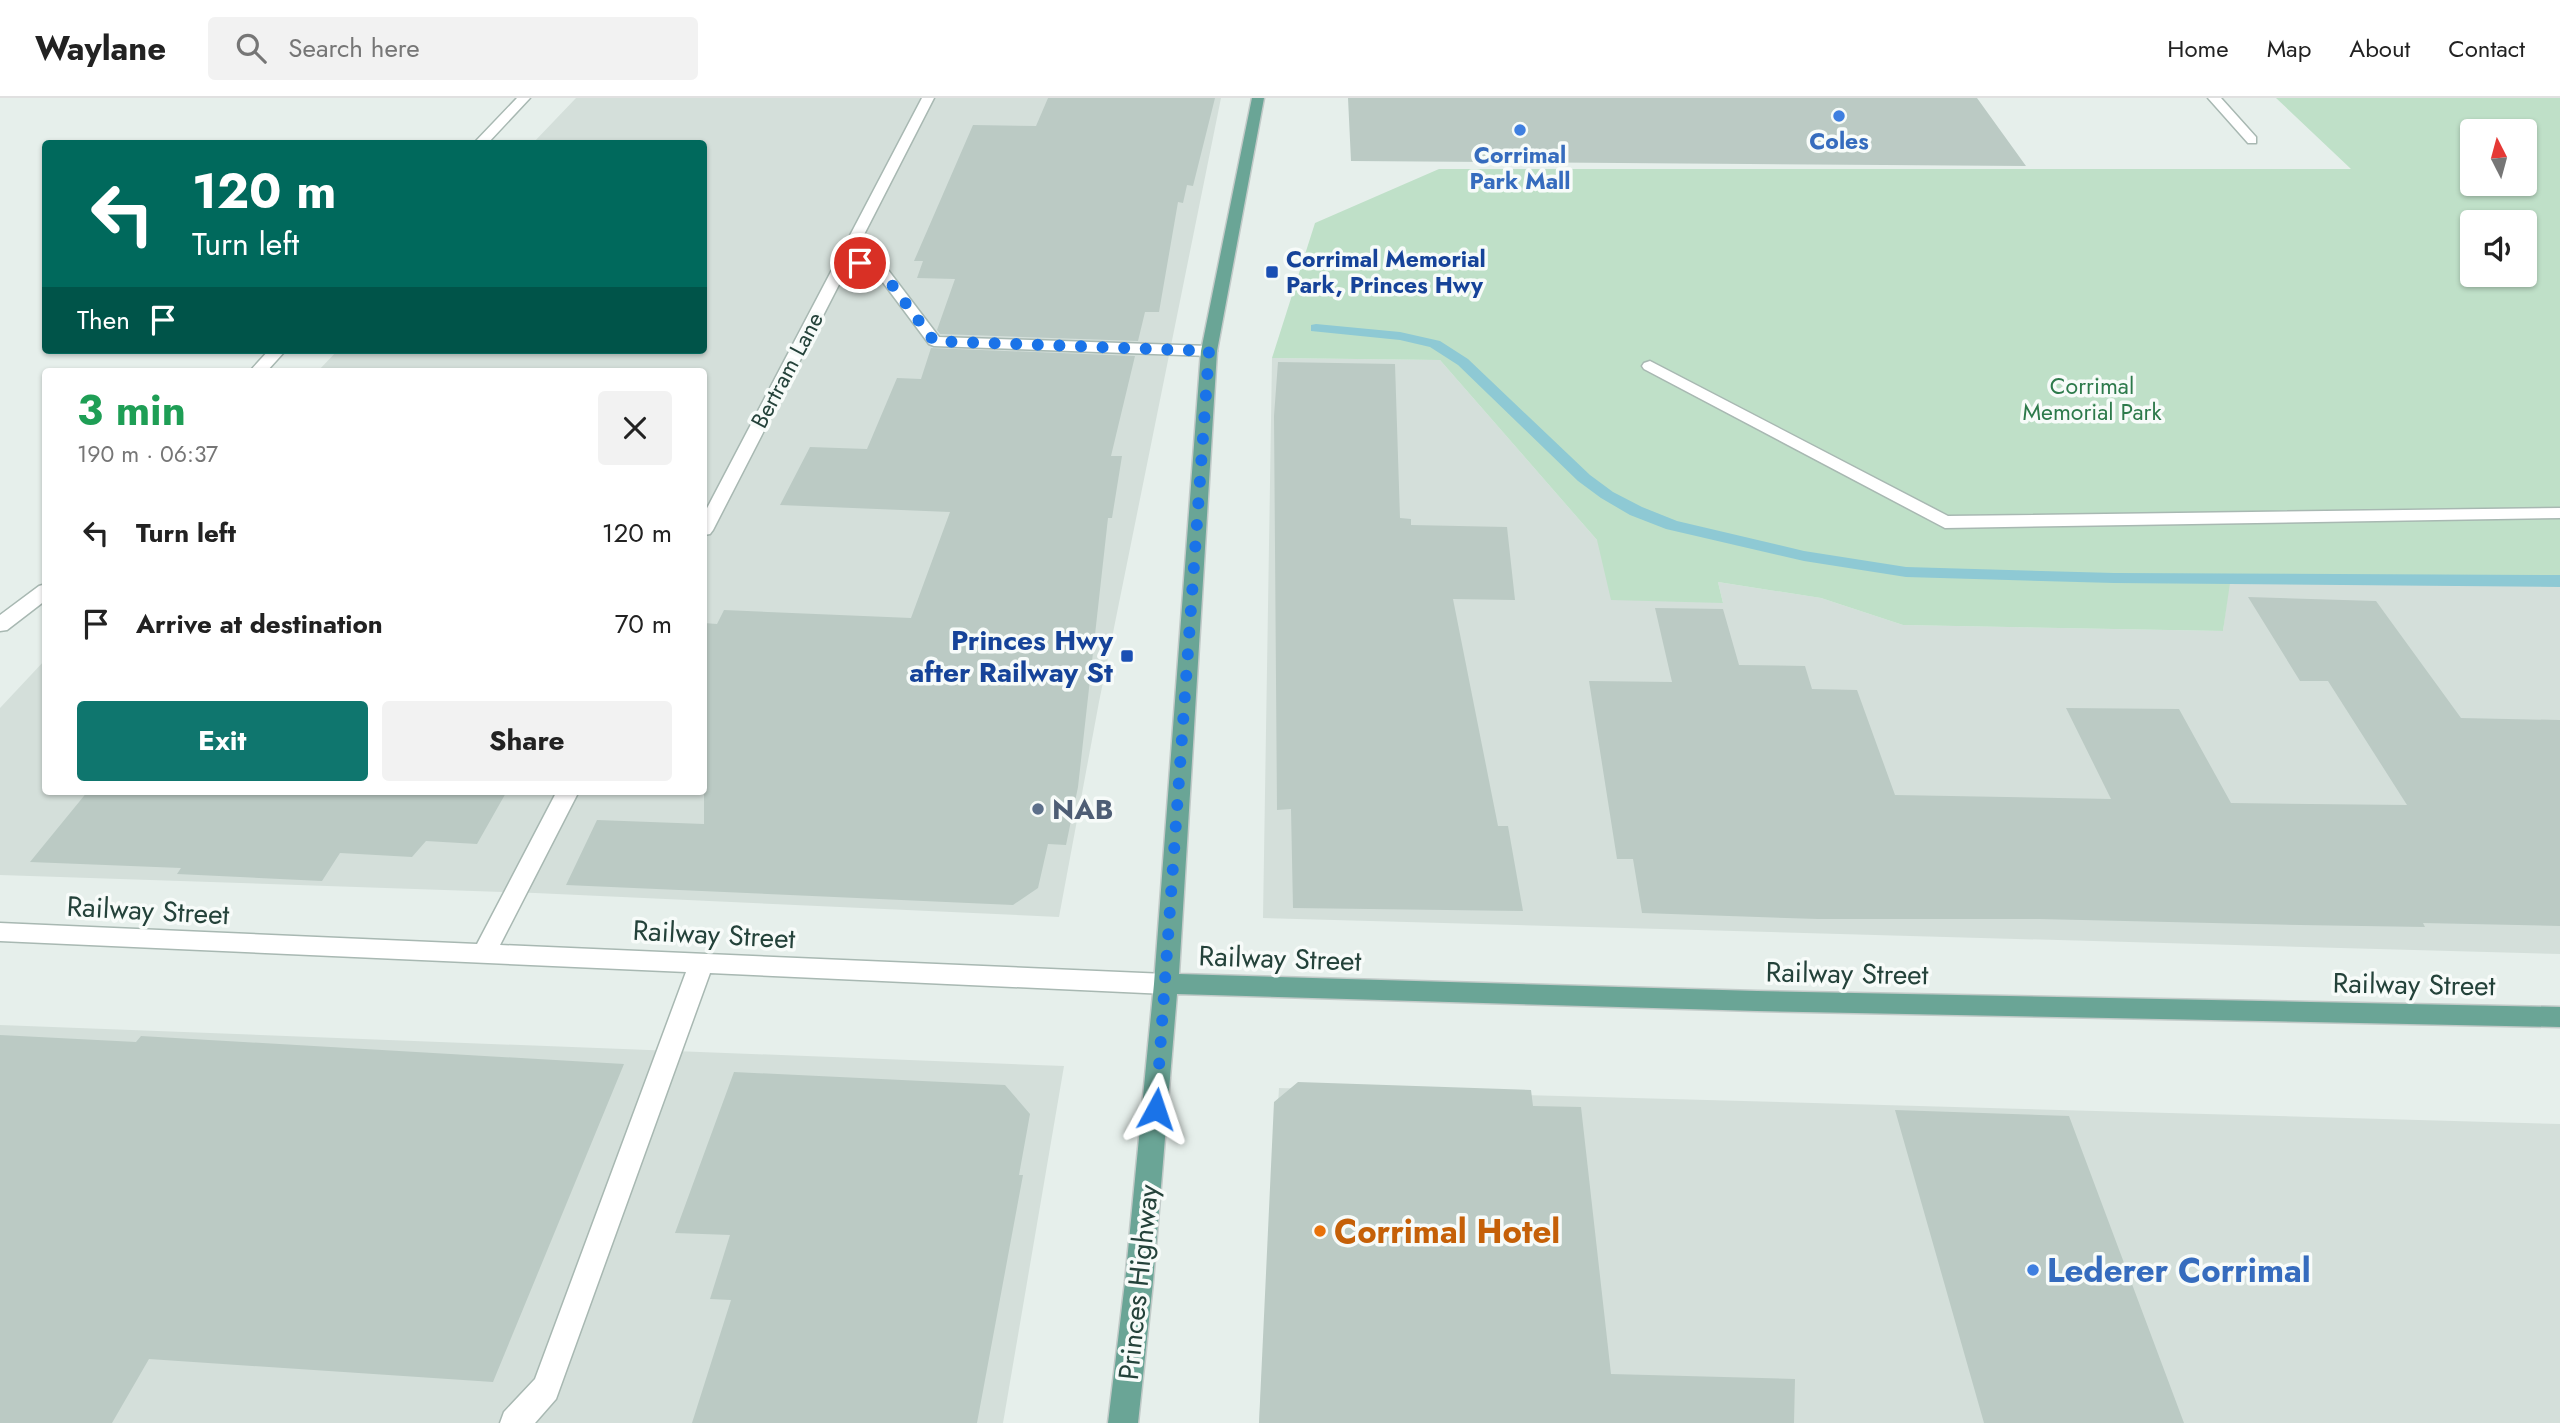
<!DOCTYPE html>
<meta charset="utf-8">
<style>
:root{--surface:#fff;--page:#f2f2f2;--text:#222;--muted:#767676;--line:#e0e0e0;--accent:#0f766e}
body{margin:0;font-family:Jost,sans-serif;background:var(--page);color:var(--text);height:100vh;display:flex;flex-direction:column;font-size:26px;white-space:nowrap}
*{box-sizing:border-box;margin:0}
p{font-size:23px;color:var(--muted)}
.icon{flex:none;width:38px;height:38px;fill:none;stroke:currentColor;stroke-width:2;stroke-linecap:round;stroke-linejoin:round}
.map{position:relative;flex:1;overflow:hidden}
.panel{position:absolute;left:42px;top:270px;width:665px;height:427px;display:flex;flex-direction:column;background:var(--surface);border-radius:7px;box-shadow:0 2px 5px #0004}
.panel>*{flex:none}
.hud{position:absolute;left:42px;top:42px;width:665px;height:214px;border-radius:7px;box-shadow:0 2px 5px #0004;background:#00695c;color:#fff;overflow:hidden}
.needle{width:46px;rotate:354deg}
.tools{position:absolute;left:2460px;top:21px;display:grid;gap:14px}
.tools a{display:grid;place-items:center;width:77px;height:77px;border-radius:7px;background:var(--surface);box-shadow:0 2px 5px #0004;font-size:35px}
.pin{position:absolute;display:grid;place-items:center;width:60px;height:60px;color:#fff;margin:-30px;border:4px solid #fff;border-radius:50%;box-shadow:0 2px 7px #0007}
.me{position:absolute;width:77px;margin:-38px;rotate:5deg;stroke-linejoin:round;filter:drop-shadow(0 0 5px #0008)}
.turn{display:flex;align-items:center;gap:24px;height:147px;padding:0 35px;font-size:32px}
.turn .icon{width:91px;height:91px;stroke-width:2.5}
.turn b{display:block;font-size:49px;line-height:60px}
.then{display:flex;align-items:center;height:66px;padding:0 35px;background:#0003;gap:14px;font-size:26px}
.round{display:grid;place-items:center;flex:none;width:74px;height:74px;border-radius:7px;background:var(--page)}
.overview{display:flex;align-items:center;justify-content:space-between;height:119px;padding:0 35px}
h1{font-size:42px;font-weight:700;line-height:52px;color:#1e9e55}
.button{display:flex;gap:14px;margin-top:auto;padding:14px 35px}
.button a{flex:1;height:80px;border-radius:7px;background:var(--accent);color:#fff;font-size:28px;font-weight:700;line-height:80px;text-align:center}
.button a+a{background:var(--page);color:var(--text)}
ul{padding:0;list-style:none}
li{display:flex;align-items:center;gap:21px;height:91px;padding:0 35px}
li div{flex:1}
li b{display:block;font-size:26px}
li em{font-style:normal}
header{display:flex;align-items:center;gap:42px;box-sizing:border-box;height:98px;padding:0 35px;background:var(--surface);border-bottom:2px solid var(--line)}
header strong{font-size:33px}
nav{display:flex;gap:38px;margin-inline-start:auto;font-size:24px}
.search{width:490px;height:63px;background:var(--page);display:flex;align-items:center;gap:18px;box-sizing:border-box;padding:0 24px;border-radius:7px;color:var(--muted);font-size:26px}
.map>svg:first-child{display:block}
.built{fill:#d4dfda}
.green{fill:#bfe0c8;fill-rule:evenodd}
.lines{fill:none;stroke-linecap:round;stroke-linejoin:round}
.stream{fill:#8ec9d4;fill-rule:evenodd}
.building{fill:#bbcac4}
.minor-casing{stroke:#a8b8b2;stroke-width:3}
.major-casing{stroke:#c2cac8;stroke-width:3}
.minor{fill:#fff;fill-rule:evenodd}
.major{fill:#6aa596;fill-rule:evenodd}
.route{stroke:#1a73e8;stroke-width:12;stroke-dasharray:0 21.6}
.shop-dot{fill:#3f7fe0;stroke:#f7fbf9;stroke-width:2.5}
.transit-dot{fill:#1a4fb4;stroke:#f7fbf9;stroke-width:2.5}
.service-dot{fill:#5c6f8a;stroke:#f7fbf9;stroke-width:2.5}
.food-dot{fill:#e8710a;stroke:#f7fbf9;stroke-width:2.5}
.labels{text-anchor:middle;stroke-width:7;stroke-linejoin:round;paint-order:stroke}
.far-shop-label{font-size:23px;font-weight:bold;fill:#366cbe;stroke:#f7fbf9}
.far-transit-label{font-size:23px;font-weight:bold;fill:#164399;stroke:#f7fbf9;text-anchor:start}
.far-street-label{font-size:23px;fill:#24423a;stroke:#f7fbf9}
.far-park-label{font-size:23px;fill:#2d7a4b;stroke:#f7fbf9}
.transit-label{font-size:28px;font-weight:bold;fill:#164399;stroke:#f7fbf9;text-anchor:end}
.service-label{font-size:28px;font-weight:bold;fill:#4e5e75;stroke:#f7fbf9;text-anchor:start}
.street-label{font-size:28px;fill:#24423a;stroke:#f7fbf9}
.near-food-label{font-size:33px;font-weight:bold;fill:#c56008;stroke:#f7fbf9;text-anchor:start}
.near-shop-label{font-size:33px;font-weight:bold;fill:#366cbe;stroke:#f7fbf9;text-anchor:start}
</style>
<header>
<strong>Waylane</strong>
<div class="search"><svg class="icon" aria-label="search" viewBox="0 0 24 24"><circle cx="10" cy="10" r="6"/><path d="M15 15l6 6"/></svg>Search here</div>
<nav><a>Home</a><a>Map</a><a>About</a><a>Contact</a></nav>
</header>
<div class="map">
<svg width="2560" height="1325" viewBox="0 0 2560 1325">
<rect width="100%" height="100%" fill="#e6efeb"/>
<path class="built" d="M576,0H1221L1099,604L1059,819L535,795L0,777V610L45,562L46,693H704V273H318L338,252H704V46L533,45Z
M1272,260L1440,262L1597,442L1723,505L1718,484L1821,500L1903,527L2223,533L2229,485L2560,480V856L1263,820Z
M0,927L1064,968L1003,1325H0Z
M1279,990L2560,1026V1325H1259Z"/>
<path class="green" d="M2276,0H2560V480L2230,485L2223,533L1903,527L1821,500L1718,484L1723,505L1611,502L1597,442L1440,262L1272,260L1315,125L1439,71H2351ZM2473,33H2525V86H2473ZM2473,124H2525V177H2473Z"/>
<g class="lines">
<path class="stream" d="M1316,226L1400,234L1440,243L1468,261L1590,377L1613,394L1642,409L1677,423L1804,453L1906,469L2114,475L2560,477V489L2114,485L1906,479L1804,463L1666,431L1630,417L1601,400L1578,383L1458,267L1430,249L1400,242L1311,233V227Z"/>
</g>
<path class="building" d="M1048,0H1215L1193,88L1187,87L1183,105L1178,104L1159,214H1145L1138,243L940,236L937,232L955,181L917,180L923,163H914L973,27L1036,28Z
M1348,0H1977L2026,68L1351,63Z
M931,250L1135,258L1111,358H1122L1112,420H1108L1078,689L1066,747L1048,746L1038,790L1013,807L566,787L597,722L704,726V525L717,526L724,512L911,520L950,414L780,407L810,349L867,351L897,280L921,281Z
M1278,264L1395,266L1400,420L1411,421V427L1507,429L1515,502L1453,501L1498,728H1508L1523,813L1293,810L1291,711L1277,712L1274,318Z
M2248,499L2376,503L2461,620L2560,622V828L2423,825L2425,829L2300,827L2039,821H1818L1642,815L1633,761H1617L1589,583L1672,584L1655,510L1723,511L1739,567L1805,568L1812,591L1857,592L1895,697L2111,701L2066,610L2179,611L2231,705L2407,707L2328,583H2300Z
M88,693H507L477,746L426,743L412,759L340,755L322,783L177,776L181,770L30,764Z
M0,937L136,944L141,938L624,966L493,1284L149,1261L112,1325H0Z
M734,974L1005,987L1030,1016L1019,1077H1023L977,1325H692L731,1202L710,1201L730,1137L675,1135Z
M1298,984L1531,992L1533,1008L1581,1009L1611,1276L1795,1281L1794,1325H1259L1274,1004Z
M1895,1012L2069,1018L2184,1325H1984Z"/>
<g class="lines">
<defs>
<path id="minor" d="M517,0H530L487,46H473Z
M922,0H934L852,160L882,164L939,239L1209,248L1217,253L1209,258L934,248L929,246L873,171L848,169L713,432L710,436L704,437V416Z
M2208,0H2221L2256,39V45H2248Z
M269,252H286L267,273H250Z
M1650,263L1948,418L2560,410V420L1945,430L1644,271L1642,268L1644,265Z
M46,486V502L7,532L0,533V517L39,488Z
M557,693H579L500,847L1166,876L1174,879L1178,886L1174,893L1166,896L710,875L556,1301L535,1325H500L504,1314L535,1281L686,874L0,843V825L477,846Z"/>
<path id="major" d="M1252,0H1264L1217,253L1179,876L1757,893L2560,909V929L1757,913L1177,896L1153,1184L1138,1325H1108L1125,1184L1154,886L1201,253Z"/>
</defs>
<use href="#minor" class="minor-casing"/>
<use href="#major" class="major-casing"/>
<use href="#minor" class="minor"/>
<use href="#major" class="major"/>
</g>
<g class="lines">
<path class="route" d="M860,165L877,167L934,243L1209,253L1156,1011"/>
</g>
<g class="shop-dot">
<circle cx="1839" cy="18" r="7"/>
<circle cx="1520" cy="32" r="7"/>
<circle cx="2033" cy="1172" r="7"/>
</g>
<g class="transit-dot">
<rect x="1265" y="167" width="14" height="14" rx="3.5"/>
<rect x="1120" y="551" width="14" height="14" rx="3.5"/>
</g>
<circle class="service-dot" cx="1038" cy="711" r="7"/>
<circle class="food-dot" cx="1320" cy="1133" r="7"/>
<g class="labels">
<g class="far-shop-label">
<text x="1839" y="51">Coles</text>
<text x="1520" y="65">Corrimal<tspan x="1520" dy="26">Park Mall</tspan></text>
</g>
<g class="far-transit-label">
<text x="1286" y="169">Corrimal Memorial<tspan x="1286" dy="26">Park, Princes Hwy</tspan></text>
</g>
<g class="far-street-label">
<text transform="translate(787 272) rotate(-62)" y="8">Bertram Lane</text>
</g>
<g class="far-park-label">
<text x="2092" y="296">Corrimal<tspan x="2092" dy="26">Memorial Park</tspan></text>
</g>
<g class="transit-label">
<text x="1113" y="552">Princes Hwy<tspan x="1113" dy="32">after Railway St</tspan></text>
</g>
<g class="service-label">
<text x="1052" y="721">NAB</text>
</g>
<g class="street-label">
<text transform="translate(148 812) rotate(3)" y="10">Railway Street</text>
<text transform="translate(714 836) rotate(3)" y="10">Railway Street</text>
<text transform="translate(1280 860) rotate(2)" y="10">Railway Street</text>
<text transform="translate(1847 875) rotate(1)" y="10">Railway Street</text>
<text transform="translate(2414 886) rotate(1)" y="10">Railway Street</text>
<text transform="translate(1138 1184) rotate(-84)" y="10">Princes Highway</text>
</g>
<g class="near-food-label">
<text x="1334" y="1145">Corrimal Hotel</text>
</g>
<g class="near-shop-label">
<text x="2047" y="1184">Lederer Corrimal</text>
</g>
</g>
</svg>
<div class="tools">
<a><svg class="needle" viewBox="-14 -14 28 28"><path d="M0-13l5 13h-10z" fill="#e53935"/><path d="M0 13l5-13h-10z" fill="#767676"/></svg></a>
<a><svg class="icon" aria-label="sound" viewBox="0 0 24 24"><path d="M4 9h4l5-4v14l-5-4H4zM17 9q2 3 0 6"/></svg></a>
</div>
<div class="pin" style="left:860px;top:165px;background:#d93025"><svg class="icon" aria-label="arrive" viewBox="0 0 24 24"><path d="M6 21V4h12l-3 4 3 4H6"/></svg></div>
<svg class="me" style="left:1156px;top:1011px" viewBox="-20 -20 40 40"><path d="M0-17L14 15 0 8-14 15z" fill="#1a73e8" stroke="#fff" stroke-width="4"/></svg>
<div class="hud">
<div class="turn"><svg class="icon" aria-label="left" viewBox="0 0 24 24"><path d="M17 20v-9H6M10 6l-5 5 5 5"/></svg><div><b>120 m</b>Turn left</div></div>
<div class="then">Then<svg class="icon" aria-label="arrive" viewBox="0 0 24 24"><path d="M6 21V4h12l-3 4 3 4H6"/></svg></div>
</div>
<section class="panel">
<div class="overview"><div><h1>3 min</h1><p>190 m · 06:37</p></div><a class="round"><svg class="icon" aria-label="close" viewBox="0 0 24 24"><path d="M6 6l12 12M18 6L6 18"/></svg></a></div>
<ul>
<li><svg class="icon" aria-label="left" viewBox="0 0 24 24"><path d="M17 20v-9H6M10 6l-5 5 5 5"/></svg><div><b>Turn left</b></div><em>120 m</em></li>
<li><svg class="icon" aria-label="arrive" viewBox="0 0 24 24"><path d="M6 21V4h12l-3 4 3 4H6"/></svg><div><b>Arrive at destination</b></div><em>70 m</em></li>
</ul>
<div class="button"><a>Exit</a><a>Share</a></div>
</section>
</div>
